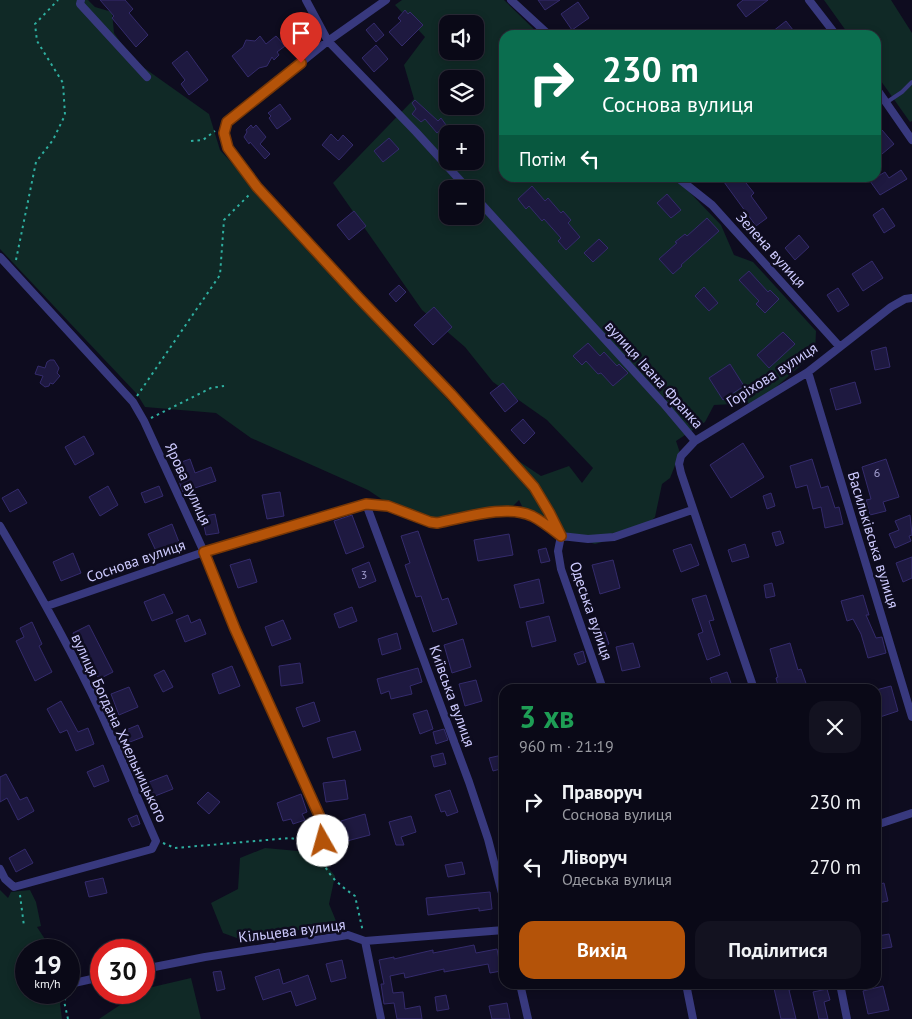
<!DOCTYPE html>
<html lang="uk">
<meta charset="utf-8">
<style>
:root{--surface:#0a0917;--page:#131220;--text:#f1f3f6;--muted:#999aa1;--line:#2a2a36;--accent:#b45309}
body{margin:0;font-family:"PT Sans",sans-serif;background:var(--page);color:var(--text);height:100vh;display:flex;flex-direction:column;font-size:19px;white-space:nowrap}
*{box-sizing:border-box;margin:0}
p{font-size:16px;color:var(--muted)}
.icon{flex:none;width:28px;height:28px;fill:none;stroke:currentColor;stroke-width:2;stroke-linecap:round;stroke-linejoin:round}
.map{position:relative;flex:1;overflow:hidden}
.panel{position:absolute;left:499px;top:684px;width:382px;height:305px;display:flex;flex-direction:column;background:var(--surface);border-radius:15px;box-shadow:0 2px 8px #0003,0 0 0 1px var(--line)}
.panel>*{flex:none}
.banner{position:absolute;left:499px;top:30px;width:382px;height:152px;border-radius:15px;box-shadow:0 2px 8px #0003,0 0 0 1px var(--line);background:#0b6e4f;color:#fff;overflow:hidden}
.controls{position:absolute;left:439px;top:15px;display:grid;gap:10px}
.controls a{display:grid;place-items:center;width:45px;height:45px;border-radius:10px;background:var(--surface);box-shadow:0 2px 8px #0003,0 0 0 1px var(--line);font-size:25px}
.speed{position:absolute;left:15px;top:939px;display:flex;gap:10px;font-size:25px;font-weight:700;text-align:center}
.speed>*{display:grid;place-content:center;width:65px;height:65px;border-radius:50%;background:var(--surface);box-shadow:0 2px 8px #0003,0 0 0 1px var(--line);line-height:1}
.speed small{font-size:12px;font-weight:400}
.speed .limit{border:8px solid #d22;background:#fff;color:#111}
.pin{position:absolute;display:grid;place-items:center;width:42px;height:42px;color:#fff;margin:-51px -21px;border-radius:50% 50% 50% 0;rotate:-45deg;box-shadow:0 0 5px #0007}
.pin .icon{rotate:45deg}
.me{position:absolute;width:55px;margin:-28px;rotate:353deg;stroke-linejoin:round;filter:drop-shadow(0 0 4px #0008)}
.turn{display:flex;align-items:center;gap:18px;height:105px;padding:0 20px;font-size:22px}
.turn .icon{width:65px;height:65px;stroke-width:2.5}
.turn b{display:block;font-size:35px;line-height:42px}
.then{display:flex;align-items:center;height:48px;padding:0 20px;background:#0003;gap:10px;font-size:19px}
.round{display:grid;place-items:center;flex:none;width:52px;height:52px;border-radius:15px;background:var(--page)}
.overview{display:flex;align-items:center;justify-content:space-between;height:85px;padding:0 20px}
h1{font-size:30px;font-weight:800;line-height:38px;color:#1e9e55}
.primary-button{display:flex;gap:10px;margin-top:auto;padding:10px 20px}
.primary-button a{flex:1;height:58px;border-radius:15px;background:var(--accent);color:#fff;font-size:20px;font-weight:800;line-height:58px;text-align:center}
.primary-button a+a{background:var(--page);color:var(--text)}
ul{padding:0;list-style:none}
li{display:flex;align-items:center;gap:15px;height:65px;padding:0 20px}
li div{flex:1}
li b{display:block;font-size:19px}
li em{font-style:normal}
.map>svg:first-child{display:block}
.green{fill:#102926;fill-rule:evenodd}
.building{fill:#1e1940;stroke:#342b6c}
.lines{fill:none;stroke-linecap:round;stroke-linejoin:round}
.path{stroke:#2eafa0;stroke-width:2;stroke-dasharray:2.5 4;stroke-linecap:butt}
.lane{stroke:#38397e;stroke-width:4}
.street{stroke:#38397e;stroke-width:8}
.route-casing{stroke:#753606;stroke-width:12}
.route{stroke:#b45309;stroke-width:9}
.labels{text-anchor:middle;stroke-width:5;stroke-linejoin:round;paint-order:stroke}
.number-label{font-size:12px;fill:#a29ecf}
.street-label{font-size:15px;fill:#cecbff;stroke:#0e0c1f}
</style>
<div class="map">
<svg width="912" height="1019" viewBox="0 0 912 1019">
<rect width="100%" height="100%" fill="#0e0c1f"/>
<path class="green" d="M0,0H88L95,7L112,12L114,33L133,60L209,114L220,150L479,434L541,476L569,466L582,483L593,468L547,420L493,382L465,347L422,310L333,183L414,99L404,65L425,37L395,5L402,0H504L540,35H504V178H676L721,225L734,255L753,262L816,331L815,353L775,388L754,403L714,405L705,422L676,441L680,453L670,478L662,484L655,517L641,531L595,544L569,536L548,523L525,512L519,500L506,513L450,523L440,528L413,520L368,490L251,438L216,413L145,407L137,394L0,249ZM448,24H475V51H448ZM448,79H475V106H448ZM448,134H475V161H448ZM448,189H475V216H448Z
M824,0H891L912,33V121L910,122L876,74V35H849Z
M265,848L309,852L327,866L335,876L329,904L336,921L248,942L223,933L211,903L238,889L240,858Z
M0,890L8,898L11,892L30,890L36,902L41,926L37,927L52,950H26V992L64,993L60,1004L62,1019H0Z
M191,978L201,1019H99L138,993L144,992V989Z"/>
<path class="building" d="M100,0H125L133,9L129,13L148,35L136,47L112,18L114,16Z
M538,0H560L545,10Z
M743,0H768L746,17L737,5Z
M578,2L589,18L572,30L561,14Z
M405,10L408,14L410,12L423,25L402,46L389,32L401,21L398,18Z
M786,21L797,35H768Z
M374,23L384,35L376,42L366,30Z
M260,36L266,44L276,36L285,46L277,52L279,55L274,60L272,57L267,66L259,68L248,77L232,56L243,47L246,40L255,41Z
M376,45L388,59L374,72L362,58Z
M187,51L208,80L189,95L181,84L185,80L172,63Z
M415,100L438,121L441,118L446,125L437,133L425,119L421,122L412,114L416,109L412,103Z
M280,104L291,119L277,129L269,118L271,116L268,113Z
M251,125L253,128L256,125L266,137L260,144L270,154L265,159L250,142L249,144L244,137L247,132L246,130Z
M882,130L894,144L876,159V136Z
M331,134L338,141L343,135L353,145L339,160L322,145Z
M389,138L399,149L383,162L374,151Z
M901,170L907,179L880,195L870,181L885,172L889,178Z
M729,178H742L754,193L751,196L767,218L756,226L724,182Z
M532,186L545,201L548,198L561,213L563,211L571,220L568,223L580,237L566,250L558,241L561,238L544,219L542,221L529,206L526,209L518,199Z
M667,194L681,210L671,218L657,203Z
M883,208L895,226L884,233L873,215Z
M354,211L366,226L349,240L337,225Z
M707,218L719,231L681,265L682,266L673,274L659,259L677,243L675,242L685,234L687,236Z
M799,235L809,247L795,260L785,248Z
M599,239L608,248L593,262L584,253Z
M872,261L883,278L863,291L852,274Z
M749,271L768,292L770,290L779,299L765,313L756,304L759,301L739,280Z
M399,285L406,292L396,302L389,294Z
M704,287L718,303L709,311L695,296Z
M838,288L849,305L838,312L827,295Z
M434,307L452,327L433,345L414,325Z
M783,332L795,344L769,368L757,355Z
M588,343L600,356L604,352L617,366L619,364L628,373L613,386L601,373L598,374L586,361L582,365L573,356Z
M886,347L890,367L875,370L871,351Z
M50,360H54L59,368L57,373L60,376L53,384L50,383L49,386L45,387L40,383L43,376L35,374L38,366L45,368L47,362Z
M730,364L744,386L723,400L709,378Z
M855,382L861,403L836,410L830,389Z
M503,383L518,401L505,412L490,393Z
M523,419L535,433L524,444L511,430Z
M84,436L94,454L75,465L65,447Z
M743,443L764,477L731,498L710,465Z
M190,459L195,473L211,467L216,481L183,492L173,465Z
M812,459L821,488L828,486L835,508L839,507L843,524L825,528L821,507L813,509L807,485L796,488L790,466Z
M886,459L899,497L883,502L886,511L870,515L866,500L871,499L862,467Z
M108,486L118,505L100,516L89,497Z
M159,486L163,496L145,503L141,493Z
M18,489L27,503L10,512L2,498Z
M280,492L284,516L267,519L262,495Z
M771,493L775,506L767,509L763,496Z
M215,514L219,533L206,535L202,517Z
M352,515L364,547L346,554L334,521Z
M910,515L912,535L909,536L911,541L895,548L889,534L899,530L895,521Z
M172,524L179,542L156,551L148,534Z
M418,531L442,600L448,598L457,624L433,632L421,596L416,597L405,565L410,563L401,536Z
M780,531L784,543L776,546L772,533Z
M509,534L513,555L478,561L474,540Z
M691,544L699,565L681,572L673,550Z
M745,544L749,557L732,562L728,550Z
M546,548L550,561L541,563L538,550Z
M73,553L81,573L61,581L53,562Z
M912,557V578L903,582L896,563Z
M250,559L257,582L238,588L230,565Z
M613,560L620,588L600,594L592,565Z
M369,562L376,581L359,588L352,569Z
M539,579L544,603L520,608L514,585Z
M772,583L775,596L766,598L764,585Z
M164,594L173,613L152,621L144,602Z
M706,595L714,620L709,621L720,655L707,660L698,634L703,632L692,599Z
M863,595L869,615H866L876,638L882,637L886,653L868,658L861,634L853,619L847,621L841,601Z
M352,607L357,621L339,628L334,614Z
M188,615L191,623L200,619L206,634L185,642L176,620Z
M549,616L556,641L532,647L526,622Z
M283,620L291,639L272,646L265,627Z
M32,622L42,644L39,646L52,672L35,681L16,641L24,637L20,628Z
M89,625L113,672L99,679L85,651L83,652L73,633Z
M605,632L609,644L601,647L597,634Z
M397,633L401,649L382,655L378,639Z
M463,639L471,667L452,673L444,645Z
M633,643L640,667L622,671L616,647Z
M790,643L798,670L801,669L808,689H779L776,678L778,677L770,649Z
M583,651L586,662L578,665L574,654Z
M300,663L303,683L281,686L279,666Z
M232,666L240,686L219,694L212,674Z
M418,668L422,682L410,686L412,694L391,699L389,691L381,694L377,679Z
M164,670L173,687L163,692L154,675Z
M727,672L733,689H714L710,678Z
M476,680L482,701L465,706L459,684Z
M891,686L898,711L880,717L876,705V690Z
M129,687L138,707L119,715L111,694Z
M61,701L78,732L88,728L94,744L76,751L67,730L60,733L47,709Z
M314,702L320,721L303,727L296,708Z
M427,710L433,729L420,734L413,714Z
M138,725L143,737L130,742L126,730Z
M444,729L448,740L436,744L433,732Z
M355,731L361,750L333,758L327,738Z
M443,753L446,764L434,767L431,756Z
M502,755L504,768L493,771L489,758Z
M103,765L109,781L94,787L87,772Z
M6,774L20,800L27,797L34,811L18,820L7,798L0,802V777Z
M167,775L173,789L150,798L144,784Z
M345,780L348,799L326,802L323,783Z
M450,790L458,812L447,816L445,811L441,812L435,795Z
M208,792L220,802L209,814L197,803Z
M301,794L307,812L302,814L305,820L293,824L291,819L283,821L277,803Z
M365,814L370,835L347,841L341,821Z
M137,815L140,824L132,827L128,819Z
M411,816L416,832L401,837L404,845H396L389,822Z
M25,849L33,863L16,872L9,858Z
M462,862L465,874L448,877L445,865Z
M103,878L107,893L89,897L85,882Z
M884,883L888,901L878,903L876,885Z
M490,892L492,909L479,911V908L428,915L426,898Z
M889,934L892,947L880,949L878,936Z
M474,945L476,953L497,949L501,971L490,973L488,964L444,972V969L405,978L404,973L390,976L393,993L403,992L405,1009L420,1006L422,1019H397L394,1003L384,1004L381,984H384L379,960L394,957V959L433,950V953Z
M342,960L346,978L331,982L326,964Z
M279,969L283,984L308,975L316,999L296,1006L291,991L263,1000L255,977Z
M221,971L225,989L217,991L213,972Z
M773,984H803V987L789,990L796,1019H781Z
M883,986L889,1010L868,1014L863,991Z
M827,989L830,1000L824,1002L828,1019H819L813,992Z
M446,995L449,1009L437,1011L435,997Z
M507,1003L510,1019H492L489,1006Z"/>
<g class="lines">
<path class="path" d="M191,141L203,140L215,131
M16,260L36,162L53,140L65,115L63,83L37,41L35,24L58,0
M137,396L220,275L224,220L251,193
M151,418L211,388L224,386
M163,843L175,848L290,838L314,843
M321,849C321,871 339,885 355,896L363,932
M20,895L24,926
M68,1019L64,1001L69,992"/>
<path class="lane" d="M887,102L902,92L912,82"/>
<path class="street" d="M81,0L80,4L147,77
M306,0L328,41L416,132L468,189
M386,0L328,41L227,122L224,133L227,148L257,187L359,298L451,394L534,487L549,512L561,536L558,551L561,569L603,689
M511,0L549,35
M809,0L836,35
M876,88L912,140
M678,178L712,205L839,346
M475,197L663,403L695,441
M0,257L133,402L144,421L204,552L235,629L324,826L323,841
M808,372L912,717
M366,504L469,782L488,839L504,901
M0,526C36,587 70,647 100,711C120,754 137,798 156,841L152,849L14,887L5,879L0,869
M47,606L204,552L366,504L388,505L429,522L437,523L501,511L520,512L532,516L561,536L588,539L614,537L692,510
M754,689L681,473L679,464L681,456L695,441L808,372L891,307L905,299L912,298
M876,825L912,813
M365,941L381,1019
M144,969L205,957L348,935L365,941L504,930
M74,983L101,977
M520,984L528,1019
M686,984L693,1019
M840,984L847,1019"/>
</g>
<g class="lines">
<defs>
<path id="route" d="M301,63L227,122L224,133L228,148L257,187L359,298L451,394L534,487L549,512L561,536C552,529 542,521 532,516C506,504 464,518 437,523L430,522L388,506L366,504L204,552L235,629L324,826L323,841"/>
</defs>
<use href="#route" class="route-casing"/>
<use href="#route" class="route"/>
</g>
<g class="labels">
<g class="number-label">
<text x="877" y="477">6</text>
<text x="364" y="579">3</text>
</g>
<g class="street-label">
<text transform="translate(771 250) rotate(48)" y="5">Зелена вулиця</text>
<text transform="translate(654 375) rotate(48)" y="5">вулиця Івана Франка</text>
<text transform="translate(772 375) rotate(-33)" y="5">Горіхова вулиця</text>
<text transform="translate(188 484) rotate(65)" y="5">Ярова вулиця</text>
<text transform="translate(873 540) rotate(73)" y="5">Васильківська вулиця</text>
<text transform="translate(136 561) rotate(-19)" y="5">Соснова вулиця</text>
<text transform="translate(591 611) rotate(71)" y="5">Одеська вулиця</text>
<text transform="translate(452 696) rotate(70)" y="5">Київська вулиця</text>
<text transform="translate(119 728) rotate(65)" y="5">вулиця Богдана Хмельницького</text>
<text transform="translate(292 931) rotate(-7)" y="5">Кільцева вулиця</text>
</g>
</g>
</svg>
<div class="controls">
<a><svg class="icon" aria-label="sound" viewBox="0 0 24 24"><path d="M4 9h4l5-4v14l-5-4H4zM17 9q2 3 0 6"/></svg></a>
<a><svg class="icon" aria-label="layers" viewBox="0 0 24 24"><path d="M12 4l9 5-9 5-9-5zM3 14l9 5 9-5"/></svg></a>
<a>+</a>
<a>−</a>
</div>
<div class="speed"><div>19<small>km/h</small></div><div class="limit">30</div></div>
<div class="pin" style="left:301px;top:63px;background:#d93025"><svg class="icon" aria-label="arrive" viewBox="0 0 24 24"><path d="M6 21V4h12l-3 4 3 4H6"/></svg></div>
<svg class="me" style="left:323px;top:841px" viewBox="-20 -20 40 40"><circle r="19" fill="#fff"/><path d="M0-13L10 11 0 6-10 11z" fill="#b45309"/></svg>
<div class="banner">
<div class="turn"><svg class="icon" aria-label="right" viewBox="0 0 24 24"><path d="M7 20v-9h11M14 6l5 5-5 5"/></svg><div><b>230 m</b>Соснова вулиця</div></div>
<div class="then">Потім<svg class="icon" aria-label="left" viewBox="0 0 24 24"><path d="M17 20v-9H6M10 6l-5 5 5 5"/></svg></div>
</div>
<section class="panel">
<div class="overview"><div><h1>3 хв</h1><p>960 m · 21:19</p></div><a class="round"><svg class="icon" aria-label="close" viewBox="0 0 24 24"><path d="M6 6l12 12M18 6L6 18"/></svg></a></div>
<ul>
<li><svg class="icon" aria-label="right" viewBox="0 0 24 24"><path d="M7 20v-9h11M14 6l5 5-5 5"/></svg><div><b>Праворуч</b><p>Соснова вулиця</p></div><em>230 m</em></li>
<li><svg class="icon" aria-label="left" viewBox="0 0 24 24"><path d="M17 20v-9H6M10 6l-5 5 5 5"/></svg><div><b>Ліворуч</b><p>Одеська вулиця</p></div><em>270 m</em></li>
</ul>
<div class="primary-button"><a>Вихід</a><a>Поділитися</a></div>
</section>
</div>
